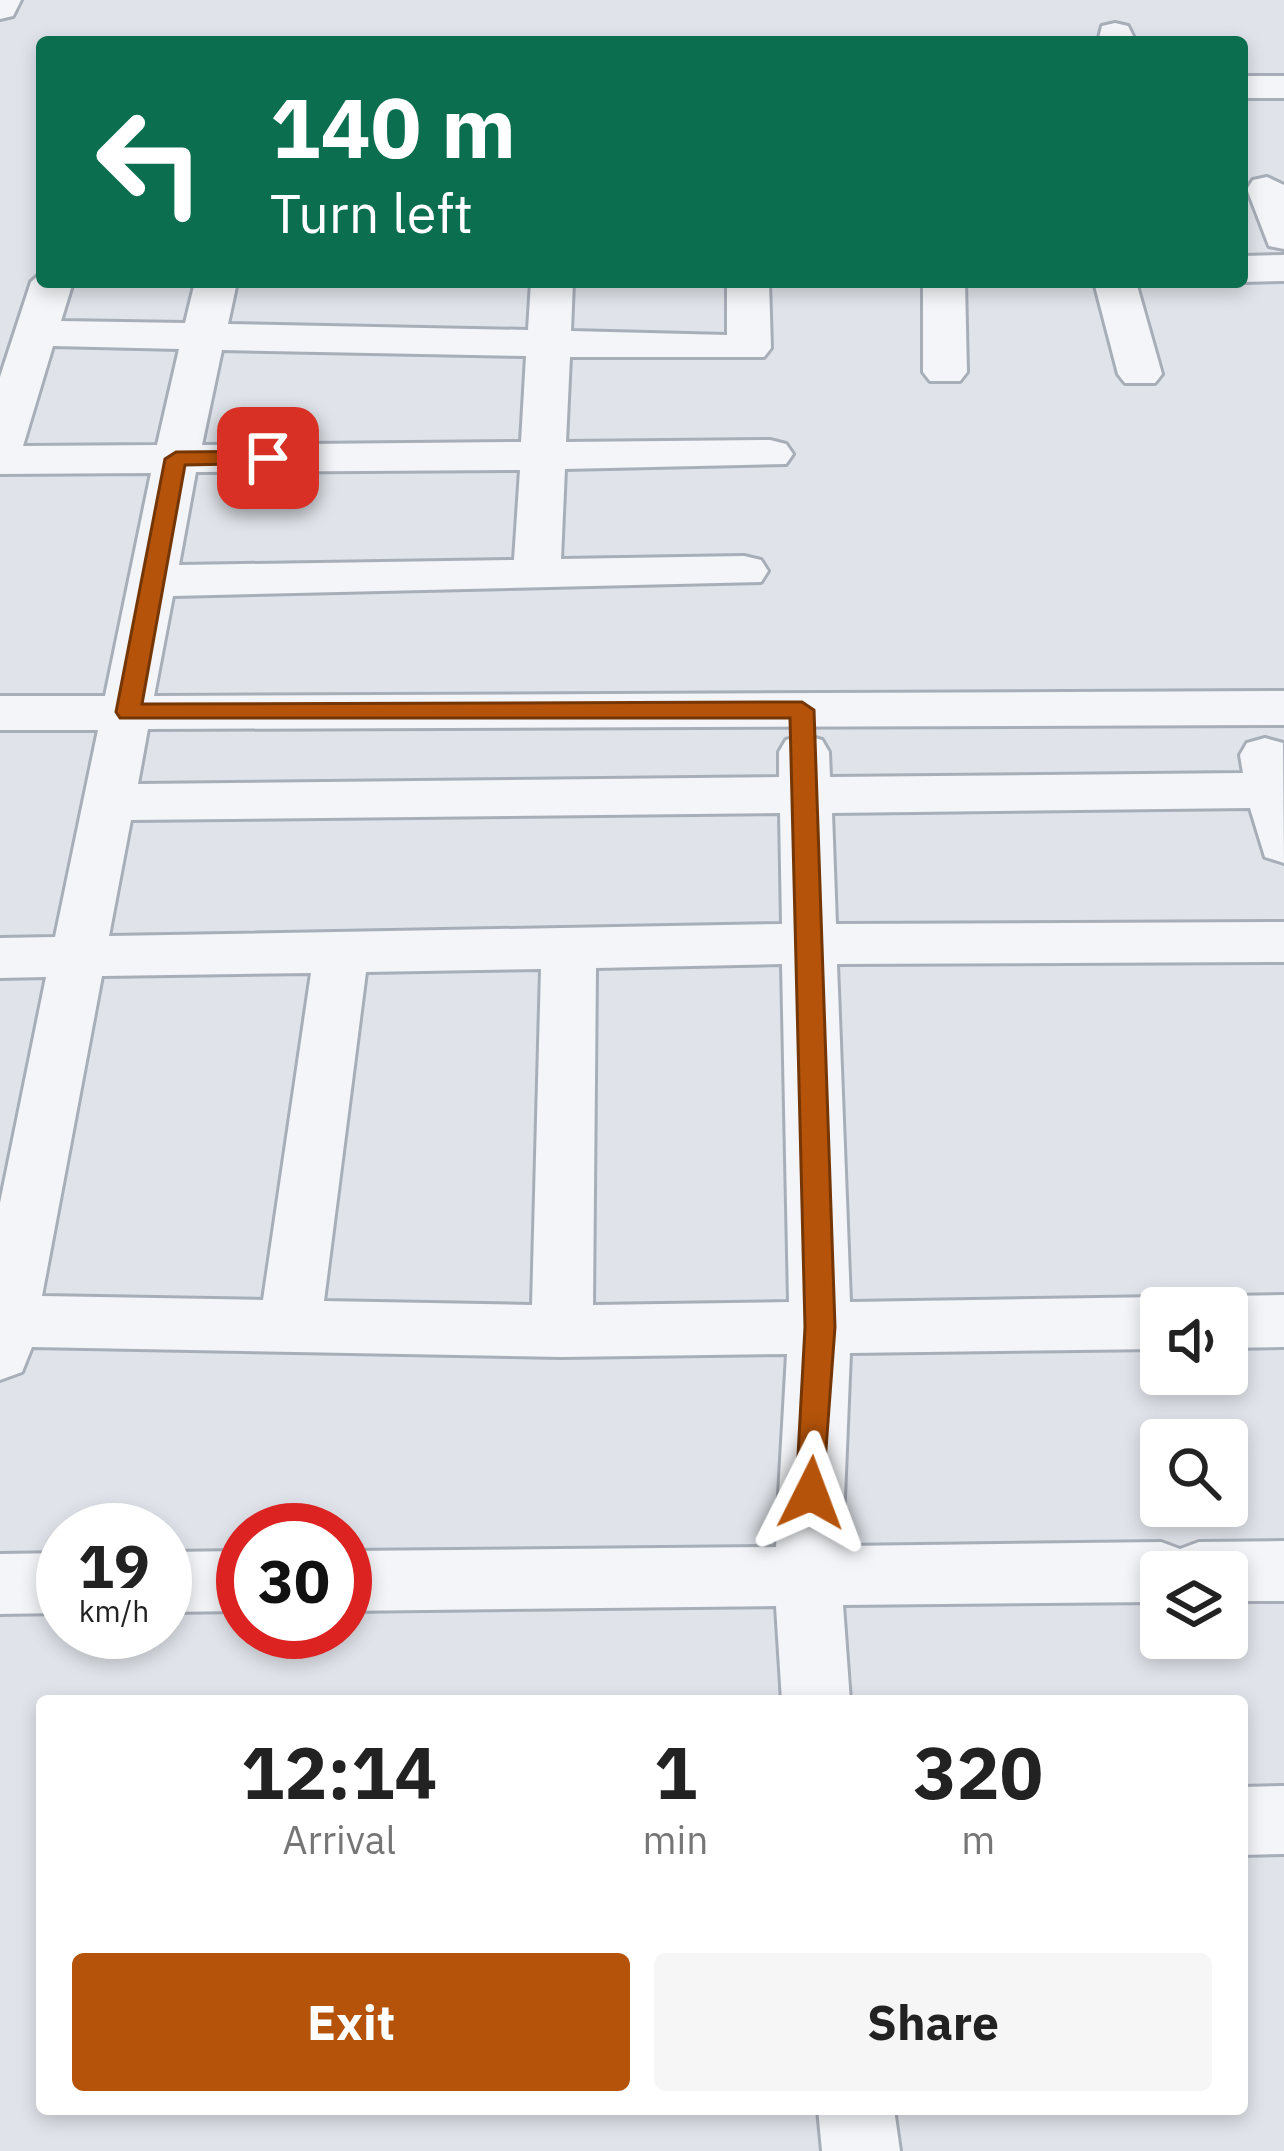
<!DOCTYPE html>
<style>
:root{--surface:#fff;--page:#f6f6f6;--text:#222;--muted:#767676;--accent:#b45309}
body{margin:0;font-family:"IBM Plex Sans",sans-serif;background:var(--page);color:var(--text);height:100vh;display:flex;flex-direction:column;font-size:45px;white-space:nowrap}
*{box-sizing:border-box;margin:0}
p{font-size:39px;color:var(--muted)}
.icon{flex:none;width:66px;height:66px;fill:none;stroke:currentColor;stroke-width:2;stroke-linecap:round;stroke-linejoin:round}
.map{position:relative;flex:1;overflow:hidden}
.drawer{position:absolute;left:36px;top:1695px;width:1212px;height:420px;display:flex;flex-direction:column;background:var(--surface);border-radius:12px;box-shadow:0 6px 18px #0003}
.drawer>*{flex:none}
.hud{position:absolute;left:36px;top:36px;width:1212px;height:252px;border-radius:12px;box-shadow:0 6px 18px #0003;background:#0b6e4f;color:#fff;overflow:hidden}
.tools{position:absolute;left:1140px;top:1287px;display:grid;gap:24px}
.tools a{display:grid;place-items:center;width:108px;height:108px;border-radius:12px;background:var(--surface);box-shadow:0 6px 18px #0003;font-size:60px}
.speed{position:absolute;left:36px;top:1503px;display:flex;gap:24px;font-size:60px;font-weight:700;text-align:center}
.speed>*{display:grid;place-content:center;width:156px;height:156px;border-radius:50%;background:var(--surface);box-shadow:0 6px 18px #0003;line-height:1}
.speed small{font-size:30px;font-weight:400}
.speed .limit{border:18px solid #d22;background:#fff;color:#111}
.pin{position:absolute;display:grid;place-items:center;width:102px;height:102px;color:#fff;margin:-51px;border-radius:24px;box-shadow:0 6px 18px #0006}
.me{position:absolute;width:132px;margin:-66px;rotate:3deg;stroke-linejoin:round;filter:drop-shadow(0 0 9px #0008)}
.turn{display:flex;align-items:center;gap:42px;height:252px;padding:0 36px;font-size:54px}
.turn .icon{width:156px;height:156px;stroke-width:2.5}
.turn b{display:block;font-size:84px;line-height:102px}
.eta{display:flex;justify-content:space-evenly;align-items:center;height:204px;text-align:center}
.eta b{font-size:72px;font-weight:700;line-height:84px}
.cta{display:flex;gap:24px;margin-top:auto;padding:24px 36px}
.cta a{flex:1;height:138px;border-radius:12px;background:var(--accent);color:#fff;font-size:48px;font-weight:700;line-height:138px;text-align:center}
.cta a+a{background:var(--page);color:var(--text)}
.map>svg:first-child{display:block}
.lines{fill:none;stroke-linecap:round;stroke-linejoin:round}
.minor-casing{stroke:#a8aeb8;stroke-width:6}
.minor{fill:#f3f5f8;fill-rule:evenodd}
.route{fill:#b45309;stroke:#753606;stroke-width:3}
</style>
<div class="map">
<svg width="1284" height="2151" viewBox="0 0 1284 2151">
<rect width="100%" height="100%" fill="#e0e4ea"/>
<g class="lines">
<defs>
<path id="minor" d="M0,0H21L13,16L0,19Z
M1115,23L1128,26L1136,42H1098L1102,26Z
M1242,76H1284V98H1242Z
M1267,177L1284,185V249L1269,246L1247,189L1253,180Z
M1284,255V281L1242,282V256Z
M42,272V282H73L61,321L185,323L195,282H237L228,324L528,330L531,282H573L571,331L727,335V282H769L771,348L764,357H570L566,442L770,440L786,444L793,454L786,464L565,469L561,559L744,556L761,560L768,571L761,582L173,596L154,696L1284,691V725L148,729L138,784L779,777V752L786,740L804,735L822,740L829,752L830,777L1243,773L1240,755L1247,743L1265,738L1283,743L1284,863L1265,857L1250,808L832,813L836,924L1284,922V962L837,964L850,1302L1161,1297L1184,1308H1161V1349L850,1353L842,1546L1161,1542L1180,1549L1199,1542L1284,1541V1601H1227V1572H1161V1602L843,1605L850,1701H782L776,1606L345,1611V1551L776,1547L787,1354L562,1357L32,1347L22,1372L0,1380V1203L46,977L0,978V938L55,937L98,730H0V696H105L151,473L0,474V377L31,282ZM53,346L179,349L157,445L23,446ZM222,350L526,356L521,442L202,445ZM520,470L514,560L179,565L196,472ZM780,813L782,924L109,936L131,820ZM782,964L789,1302L593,1305L596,968ZM541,969L532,1305L324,1301L366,972ZM311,973L263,1300L42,1296L102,976Z
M923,282H965L967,372L960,381H930L923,372Z
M1094,282H1136L1162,374L1155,383H1125L1118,374Z
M1284,1295V1347L1227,1348V1308H1203L1227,1296Z
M243,1551V1611L165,1612V1552Z
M63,1553V1613L0,1614V1554Z
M1284,1786V1854L1242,1855V1787Z
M818,2109H894L900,2151H822Z"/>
</defs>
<use href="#minor" class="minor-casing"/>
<use href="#minor" class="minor"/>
</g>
<path class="route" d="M268,451L276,453V463L185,465L142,704L802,702L814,710L835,1327L822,1503H800L796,1493L805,1327L790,718H120L116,712L165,459L176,452Z"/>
</svg>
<div class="tools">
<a><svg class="icon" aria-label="sound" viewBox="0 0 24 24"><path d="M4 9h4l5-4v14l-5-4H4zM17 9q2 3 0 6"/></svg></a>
<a><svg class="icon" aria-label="search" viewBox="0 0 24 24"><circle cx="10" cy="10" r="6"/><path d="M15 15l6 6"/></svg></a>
<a><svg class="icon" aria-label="layers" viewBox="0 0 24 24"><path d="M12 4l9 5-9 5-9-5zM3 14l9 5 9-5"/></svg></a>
</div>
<div class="speed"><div>19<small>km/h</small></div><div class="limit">30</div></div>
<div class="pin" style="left:268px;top:458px;background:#d93025"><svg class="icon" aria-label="arrive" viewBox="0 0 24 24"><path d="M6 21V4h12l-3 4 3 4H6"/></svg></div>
<svg class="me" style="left:811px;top:1493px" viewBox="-20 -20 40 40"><path d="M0-17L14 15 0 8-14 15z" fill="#b45309" stroke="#fff" stroke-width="4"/></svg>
<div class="hud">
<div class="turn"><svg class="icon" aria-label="left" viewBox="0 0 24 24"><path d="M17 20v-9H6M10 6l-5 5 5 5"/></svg><div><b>140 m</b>Turn left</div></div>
</div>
<section class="drawer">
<div class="eta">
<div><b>12:14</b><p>Arrival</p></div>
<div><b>1</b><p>min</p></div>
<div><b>320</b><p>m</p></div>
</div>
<div class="cta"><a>Exit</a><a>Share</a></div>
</section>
</div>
